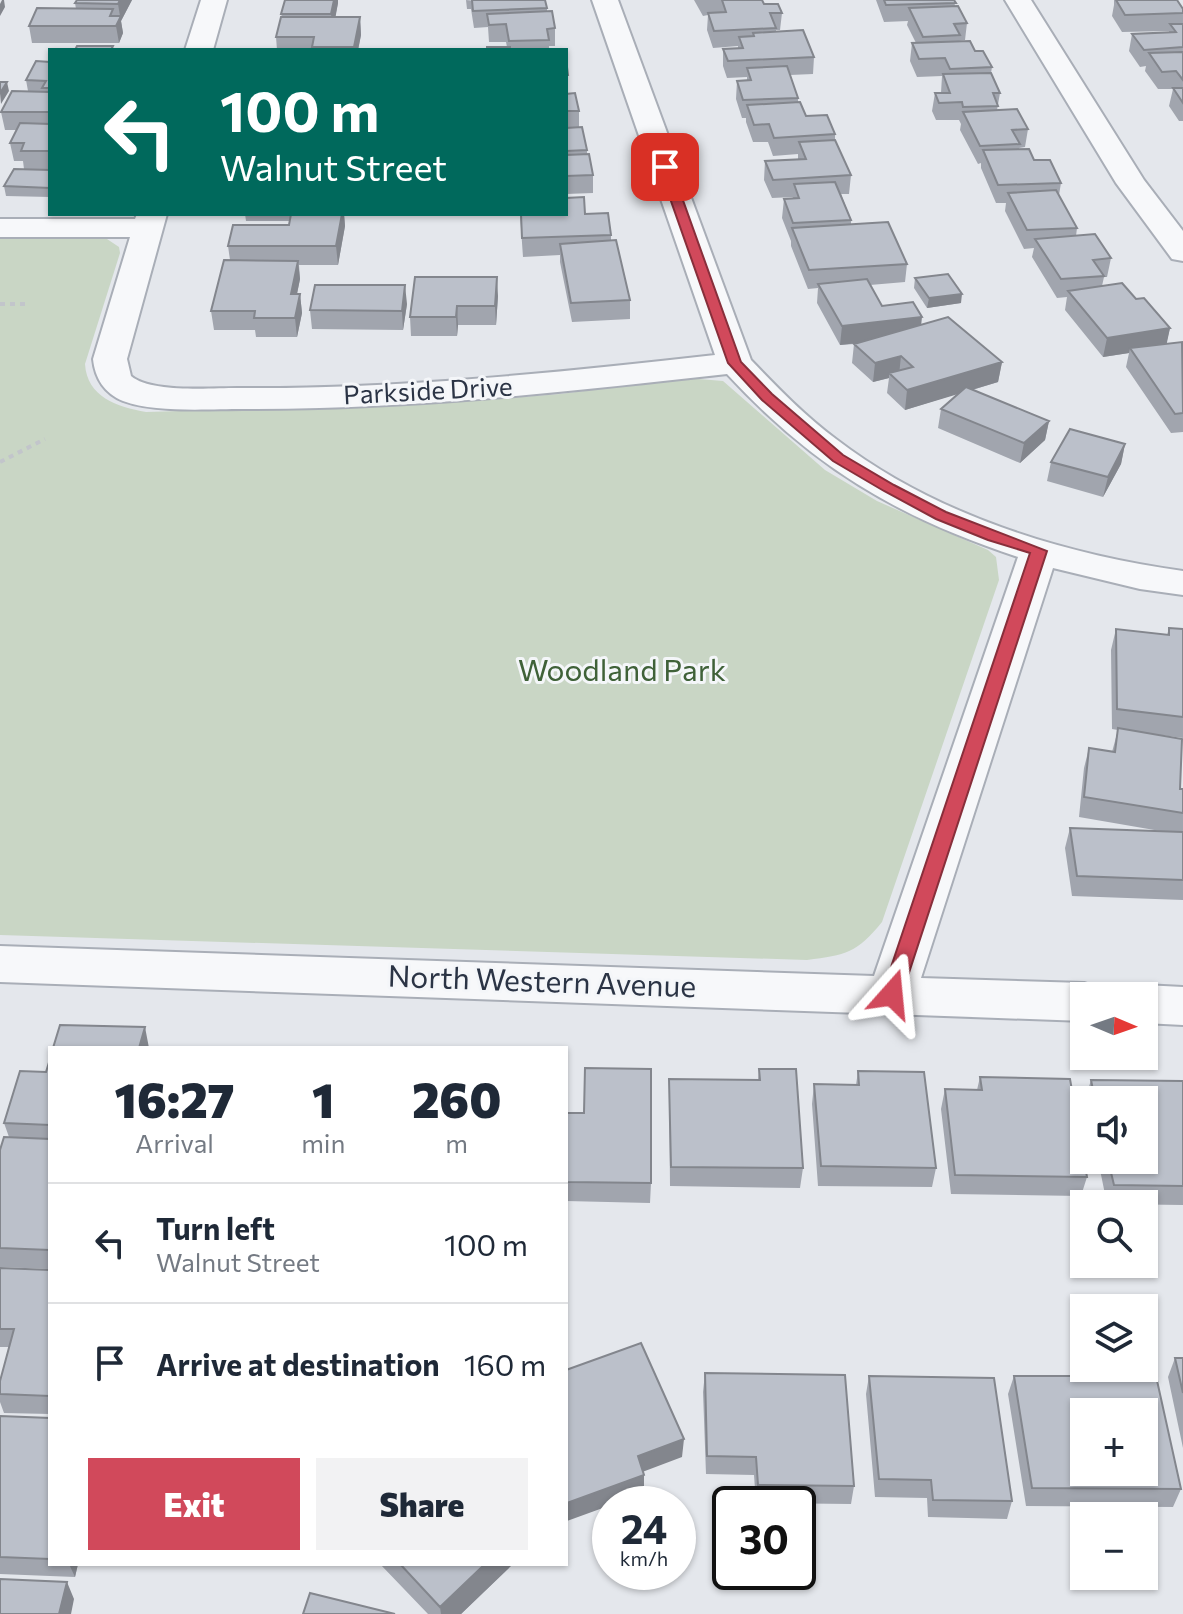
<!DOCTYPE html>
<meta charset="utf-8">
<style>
:root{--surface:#fff;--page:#f2f2f3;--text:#1f2937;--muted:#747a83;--line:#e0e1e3;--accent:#d1495b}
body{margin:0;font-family:Commissioner,sans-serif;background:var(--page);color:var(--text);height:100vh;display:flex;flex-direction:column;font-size:30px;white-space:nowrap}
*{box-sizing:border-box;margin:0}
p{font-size:26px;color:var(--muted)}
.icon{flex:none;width:44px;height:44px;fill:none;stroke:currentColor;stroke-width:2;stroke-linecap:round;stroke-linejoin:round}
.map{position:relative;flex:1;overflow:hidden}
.details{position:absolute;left:48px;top:1046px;width:520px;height:520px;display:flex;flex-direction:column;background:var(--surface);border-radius:0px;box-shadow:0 2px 6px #0004}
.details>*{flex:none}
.top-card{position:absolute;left:48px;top:48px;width:520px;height:168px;border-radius:0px;box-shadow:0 2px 6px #0004;background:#00695c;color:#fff;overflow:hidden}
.needle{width:52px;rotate:92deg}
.controls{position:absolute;left:1070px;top:982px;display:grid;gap:16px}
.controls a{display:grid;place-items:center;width:88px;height:88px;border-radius:0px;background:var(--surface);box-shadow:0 2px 6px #0004;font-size:40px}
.speed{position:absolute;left:592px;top:1486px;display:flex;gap:16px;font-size:40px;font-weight:700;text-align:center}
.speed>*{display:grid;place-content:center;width:104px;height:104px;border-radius:50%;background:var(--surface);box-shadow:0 2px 6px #0004;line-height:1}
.speed small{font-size:20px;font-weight:400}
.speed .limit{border:4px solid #111;border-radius:12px;background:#fff;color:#111}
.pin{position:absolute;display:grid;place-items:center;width:68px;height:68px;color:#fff;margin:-34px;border-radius:16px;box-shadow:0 4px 12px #0006}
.me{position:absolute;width:88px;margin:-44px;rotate:18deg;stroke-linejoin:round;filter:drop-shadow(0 0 6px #0008)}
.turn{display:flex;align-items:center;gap:28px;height:168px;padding:0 40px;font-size:36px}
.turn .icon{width:104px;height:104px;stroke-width:2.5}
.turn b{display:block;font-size:56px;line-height:68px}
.eta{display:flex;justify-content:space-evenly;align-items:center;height:136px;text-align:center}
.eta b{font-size:48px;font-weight:800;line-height:56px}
.cta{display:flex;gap:16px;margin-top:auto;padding:16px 40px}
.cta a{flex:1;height:92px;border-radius:0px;background:var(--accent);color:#fff;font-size:32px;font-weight:800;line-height:92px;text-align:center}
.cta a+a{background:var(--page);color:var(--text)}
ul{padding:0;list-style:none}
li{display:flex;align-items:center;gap:24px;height:120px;padding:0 40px;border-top:2px solid var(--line)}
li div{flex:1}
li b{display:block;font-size:30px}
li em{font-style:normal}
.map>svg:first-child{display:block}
.green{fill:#c9d6c5}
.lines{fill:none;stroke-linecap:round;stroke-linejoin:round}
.minor-casing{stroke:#a9aeb7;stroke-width:4}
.path{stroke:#c2c5cb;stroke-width:4;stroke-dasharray:5 5;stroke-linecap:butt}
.minor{fill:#f7f8fa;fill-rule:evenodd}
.wall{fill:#a1a5ae}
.shaded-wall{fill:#83868d}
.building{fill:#bbc0ca;stroke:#83868d;stroke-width:2;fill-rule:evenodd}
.route{fill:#d1495b;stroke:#882f3b;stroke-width:2}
.labels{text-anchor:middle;stroke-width:6;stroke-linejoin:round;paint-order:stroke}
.far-street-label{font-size:26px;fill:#2b3445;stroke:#f4f6f9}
.park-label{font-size:30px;fill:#3f6138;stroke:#f4f6f9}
.street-label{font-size:30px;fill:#2b3445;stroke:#f4f6f9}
</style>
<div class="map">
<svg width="1183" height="1614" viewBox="0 0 1183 1614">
<rect width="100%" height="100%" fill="#e4e7ec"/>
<path class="green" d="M0,237L107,239L119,247L120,253L85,364C87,397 117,407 146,412L443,403L560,394L687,378L723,381L825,470L877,501L988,550L996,557L999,580L882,922C857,953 846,955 807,960L0,935Z"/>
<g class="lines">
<defs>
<path id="minor" d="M201,0H227L213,50H185Z
M592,0H618L751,360C778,388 805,416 836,439C935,515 1062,554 1183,571V595L1140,589L1053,568L921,978L1084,983L1101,989L1105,996H1084V1021L0,982V946L874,976L1018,557C897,517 813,467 727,374C566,392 405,410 243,409C208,409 155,413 123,401C104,393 95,378 93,359L130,237H0V219H135L137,214H167L127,359L131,376C151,393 210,388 237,388C397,389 556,373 715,355Z
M1005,0H1031L1144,180L1183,231V261L1172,259L1116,183Z
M1144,985L1183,987V1025L1144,1023V996H1124L1127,991Z"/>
</defs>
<use href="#minor" class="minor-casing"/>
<path class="path" d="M0,304H27
M0,462L45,439"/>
<use href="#minor" class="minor"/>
</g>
<path class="wall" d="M77,0H132L121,21L123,33L119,43H32L29,26L76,9L75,3Z
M334,0H338V3L335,17H360L361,35L358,50H277L276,37L282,17L281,14Z
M466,0L547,8V12L555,28V46H549V50H487L507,47L506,42H489L488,27L474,28L471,9H467Z
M694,0H762L764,4L782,13L780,30H776V32L814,57L813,74L790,75L798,98V102L806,116L835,134V140L851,175L849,194H841L851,220V224L907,264L905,282L870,285L882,306L1002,362L998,382L972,390L1049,421L1045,440L1020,463L938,428L941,409L959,393L905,410L887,393L889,378L873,382L852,363L854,344L840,345L817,303L818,288L808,289L791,246V241L782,218L784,199H792L793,197L772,198L764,180L765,161L798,160V154L773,156L768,142H753L746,122V118H742L736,99L737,81H747V77L727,78L723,66V49L738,48V46L713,48L707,30L708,15L703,16Z
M876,0H954L955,6L967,23L965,40L959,41L975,51L992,67L991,73L1000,93L997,110L1028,129L1025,147L1019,148V149L1061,183L1059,195L1077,228L1076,236L1111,258L1107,277H1104L1102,286L1136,299L1170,328L1166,344L1183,343V432L1171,433L1126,367L1129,353L1103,357L1065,310L1067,297L1057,298L1032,257L1034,248L1024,249L1005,211L1006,203H996L981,168V163L978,164L960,130L961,124L959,120H936L932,111L935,93H941L942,76L917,77L910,61L912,43H916L907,25L908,21L884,22Z
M1114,0H1177L1183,9V121H1179L1169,106L1173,89H1158L1145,71L1146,66L1140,67L1129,51L1132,34L1169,32V31L1122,32L1112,16L1114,5Z
M566,59L568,75V93H566Z
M50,62V169H24L23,161H14L10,143L17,130H5L1,112L28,91L26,80Z
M566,94L579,111V127L587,150V155L593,175V193L566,194Z
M50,170V197L6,196L4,186Z
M245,214H344L345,226L338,265H299L300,279L297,294H300L302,313L297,337H256L255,330H214L211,311L230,260L228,246L289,225L290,221H246Z
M520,214H585L611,235V241L630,300V319L572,322L560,262V255L523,257Z
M915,278L961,303L927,308L914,288Z
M498,296L496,325H458L457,336H411L410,317Z
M407,304L403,330L312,329L310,310Z
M1125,444L1121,464L1103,497L1047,481L1051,462Z
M1169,628L1183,629V738L1153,734L1180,789H1183V900L1072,896L1065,848L1070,828L1166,832L1079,817L1084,768L1089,748L1112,752L1118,730L1112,729L1111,650L1116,629L1167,635Z
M50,1059V1269L0,1267V1150L9,1137L4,1123L46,1072Z
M759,1069L803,1168L800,1188L670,1186L669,1079L758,1080Z
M858,1071L936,1168L932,1187L818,1186L812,1104L814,1084L856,1085Z
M980,1077L1087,1177L1081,1196L951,1194L941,1109L945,1089L977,1090Z
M1091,1080L1183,1081V1205L1107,1204L1098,1160H1144V1100H1085Z
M566,1113H584L651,1183L650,1203L566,1201Z
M0,1268L50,1270V1414L4,1413L0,1402V1381L9,1347H0Z
M1175,1358H1183V1448L1168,1377Z
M705,1373L854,1486L851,1504L756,1503L754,1475L706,1474L703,1392Z
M869,1376L1012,1501L1007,1519L928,1517L927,1498L875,1497L866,1394Z
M1014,1376L1181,1489L1173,1507L1026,1506L1008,1394Z
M0,1416L50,1418V1564H78L75,1577L0,1574Z
M380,1564H513L461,1614H428Z"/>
<path class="shaded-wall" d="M2,0H4L5,7L0,16V4Z
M120,0H132L121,21L123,33L119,43L116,26L120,16L118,4Z
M334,0H338V3L333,31L331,14Z
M360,17L361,35L358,50H354Z
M7,82L9,91L1,104L0,93Z
M342,214H344L345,226L338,265L336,246Z
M298,261L300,279L293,313L291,294Z
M497,277L498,296L496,325L495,306Z
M405,285L407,304L403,330L402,311Z
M300,294L302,313L297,337L295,318Z
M962,294L961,303L927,308L929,298Z
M457,306L458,325L457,336L456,317Z
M922,317L920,336L840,345L842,326Z
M1170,328L1166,347L1130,348L1129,353L1103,357L1107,338Z
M901,356L899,375L889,373V378L873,382L875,363Z
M1002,362L998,382L905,410L907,390Z
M1049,421L1045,440L1020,463L1024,443Z
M1125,444L1121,464L1103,497L1108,477Z
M145,1027L149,1048H139Z
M684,1439L682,1457L637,1474L638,1456Z
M644,1475V1493L567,1521V1503Z
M69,1564H78L75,1577Z
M485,1564H513L461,1614H441L440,1607Z
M67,1582L74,1599L71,1614H59Z"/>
<path class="building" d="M77,0H120L118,4L75,3Z
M285,0H334L331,14H281Z
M472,0H545L547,8L473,11Z
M722,0H762L764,4H778L782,13H770L776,28L714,31L708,13L726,12Z
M884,0H954L956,3L886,5Z
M1116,0H1177L1183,9V13L1125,15Z
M958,6L967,23L954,24L960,35L923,37L909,8Z
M37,8L113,9L110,16H121L116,26H29Z
M552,11L555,28L547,29L549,40L509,41L506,24L489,25L487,14Z
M281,17H360L354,47H312L314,37H276Z
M1170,24H1183V47L1144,50L1132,34L1176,32Z
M803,30L814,57L728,61L723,49L743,48L739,37L754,36L753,33Z
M970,41L975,51H983L992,67L950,69L945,58L919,59L912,43Z
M77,46H113L111,50H75Z
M487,47H510V50H487Z
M1183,52V80L1176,71L1162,72L1149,53Z
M566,59L568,75H566Z
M36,61L50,62V88H42L46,81L26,80Z
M787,66L798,98L743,100L737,81L751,80L747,68Z
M991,73L1000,93H993L998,106L963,107L962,102L939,103L935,93H950L943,74Z
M0,82H7L0,93Z
M1173,88H1183V103Z
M12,91L50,92V112H1Z
M575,93L579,111H566V94Z
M800,102L806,116L827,115L835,134L774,138L769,124L754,125L747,105Z
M1017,109L1028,129L1012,130L1020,144L980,146L963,112Z
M20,123L50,124V151H21L24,143H10Z
M582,127L587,150L566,151V128Z
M835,140L851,175L773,180L765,161L806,159L799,142Z
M1029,149L1034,160H1050L1061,183L998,185L983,150Z
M589,154L593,175L566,176V155Z
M14,169L50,170V188L4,186Z
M835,182L851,220L793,223L784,199L799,198L794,184Z
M1056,190L1077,228L1027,230L1008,193Z
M584,197L585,214L608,213L611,235L522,238L521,214H566V198Z
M291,214H342L336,246H228L233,225H289Z
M888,222L907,264L809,270L792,228Z
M1095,234L1111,258L1093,260L1104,276L1061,279L1035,239Z
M616,240L630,300L571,303L560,244Z
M224,260L298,261L291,294H300L295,318H254L255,311H211Z
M948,274L962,294L929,298L915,278Z
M415,277H497L495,306H457L456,317H410Z
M867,279L882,306L913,302L922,317L842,326L818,284Z
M1122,283L1136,299L1144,298L1170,328L1107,338L1068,291Z
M315,285H405L402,311L310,310Z
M948,317L1002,362L907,390L889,373L913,367L901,356L875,363L854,344Z
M1182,342L1183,413L1175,414L1130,348Z
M966,387L1049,421L1024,443L941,409Z
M1070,429L1125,444L1108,477L1051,462Z
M1169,628L1183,629V717L1117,709L1116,629L1169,635Z
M1118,728L1182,739L1180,789H1183V813L1084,797L1089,748L1115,752Z
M1070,828L1183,832V880L1077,876Z
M60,1025L145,1027L139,1048H53Z
M50,1059V1125L4,1123L20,1071L46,1072Z
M585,1068L651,1069V1183L566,1182V1113H584Z
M759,1069H796L803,1168L671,1167L669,1079L760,1080Z
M858,1071L924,1072L936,1168L821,1166L814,1084L859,1085Z
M980,1077L1070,1079L1087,1177L955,1175L945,1089L982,1090Z
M1091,1080L1183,1081V1186L1114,1185L1108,1160H1144V1100H1095Z
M4,1137L50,1139V1250L0,1248V1150Z
M0,1268L50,1270V1396L0,1394V1381L14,1329H0Z
M641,1343L684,1439L638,1456L644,1475L567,1503L566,1370Z
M1175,1358H1183V1393Z
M705,1373L845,1375L854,1486L758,1485L756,1457L707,1456Z
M869,1376L994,1378L1012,1501L933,1500L931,1480L879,1479Z
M1014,1376H1156L1181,1489L1032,1488ZM1084,1412H1144V1472H1084Z
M0,1416L50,1418V1559L0,1557Z
M400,1564H485L440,1607Z
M0,1579L67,1582L59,1614H0Z
M310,1593L395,1614H303Z"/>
<path class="route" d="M660,165L671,167L741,362L772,394L843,455L894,485L946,512L1047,551L902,994L899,1000H885L882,994L1030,553L988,540L936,519L884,491L833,461L762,400L728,363L659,167Z"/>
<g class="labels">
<g class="far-street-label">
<text transform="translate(428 391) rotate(-3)" y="9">Parkside Drive</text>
</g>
<g class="park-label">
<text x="622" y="681">Woodland Park</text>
</g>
<g class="street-label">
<text transform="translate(542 982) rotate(2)" y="10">North Western Avenue</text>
</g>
</g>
</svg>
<div class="controls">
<a><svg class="needle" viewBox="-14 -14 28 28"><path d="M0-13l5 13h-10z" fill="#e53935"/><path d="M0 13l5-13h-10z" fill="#747a83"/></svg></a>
<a><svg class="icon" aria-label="sound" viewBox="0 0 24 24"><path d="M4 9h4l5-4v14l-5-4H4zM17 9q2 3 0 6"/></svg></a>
<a><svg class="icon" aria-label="search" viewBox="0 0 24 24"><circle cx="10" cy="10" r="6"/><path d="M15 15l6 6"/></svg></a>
<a><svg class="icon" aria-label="layers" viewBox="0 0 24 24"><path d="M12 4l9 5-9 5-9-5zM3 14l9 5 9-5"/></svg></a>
<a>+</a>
<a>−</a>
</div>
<div class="speed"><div>24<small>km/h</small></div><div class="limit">30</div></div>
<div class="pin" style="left:665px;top:167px;background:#d93025"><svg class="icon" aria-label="arrive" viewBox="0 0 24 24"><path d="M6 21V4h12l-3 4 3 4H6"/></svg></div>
<svg class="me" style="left:892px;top:994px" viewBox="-20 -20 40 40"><path d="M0-17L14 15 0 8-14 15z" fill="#d1495b" stroke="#fff" stroke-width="4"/></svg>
<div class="top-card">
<div class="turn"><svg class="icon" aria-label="left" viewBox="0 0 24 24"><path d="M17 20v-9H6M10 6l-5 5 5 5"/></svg><div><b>100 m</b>Walnut Street</div></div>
</div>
<section class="details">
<div class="eta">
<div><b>16:27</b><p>Arrival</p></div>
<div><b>1</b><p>min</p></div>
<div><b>260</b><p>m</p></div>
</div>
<ul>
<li><svg class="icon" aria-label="left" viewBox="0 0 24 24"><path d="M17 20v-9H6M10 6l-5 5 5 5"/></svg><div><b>Turn left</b><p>Walnut Street</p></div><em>100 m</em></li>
<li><svg class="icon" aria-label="arrive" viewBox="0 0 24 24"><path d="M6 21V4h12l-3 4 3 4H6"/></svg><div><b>Arrive at destination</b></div><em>160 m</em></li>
</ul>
<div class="cta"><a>Exit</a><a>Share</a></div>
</section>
</div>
